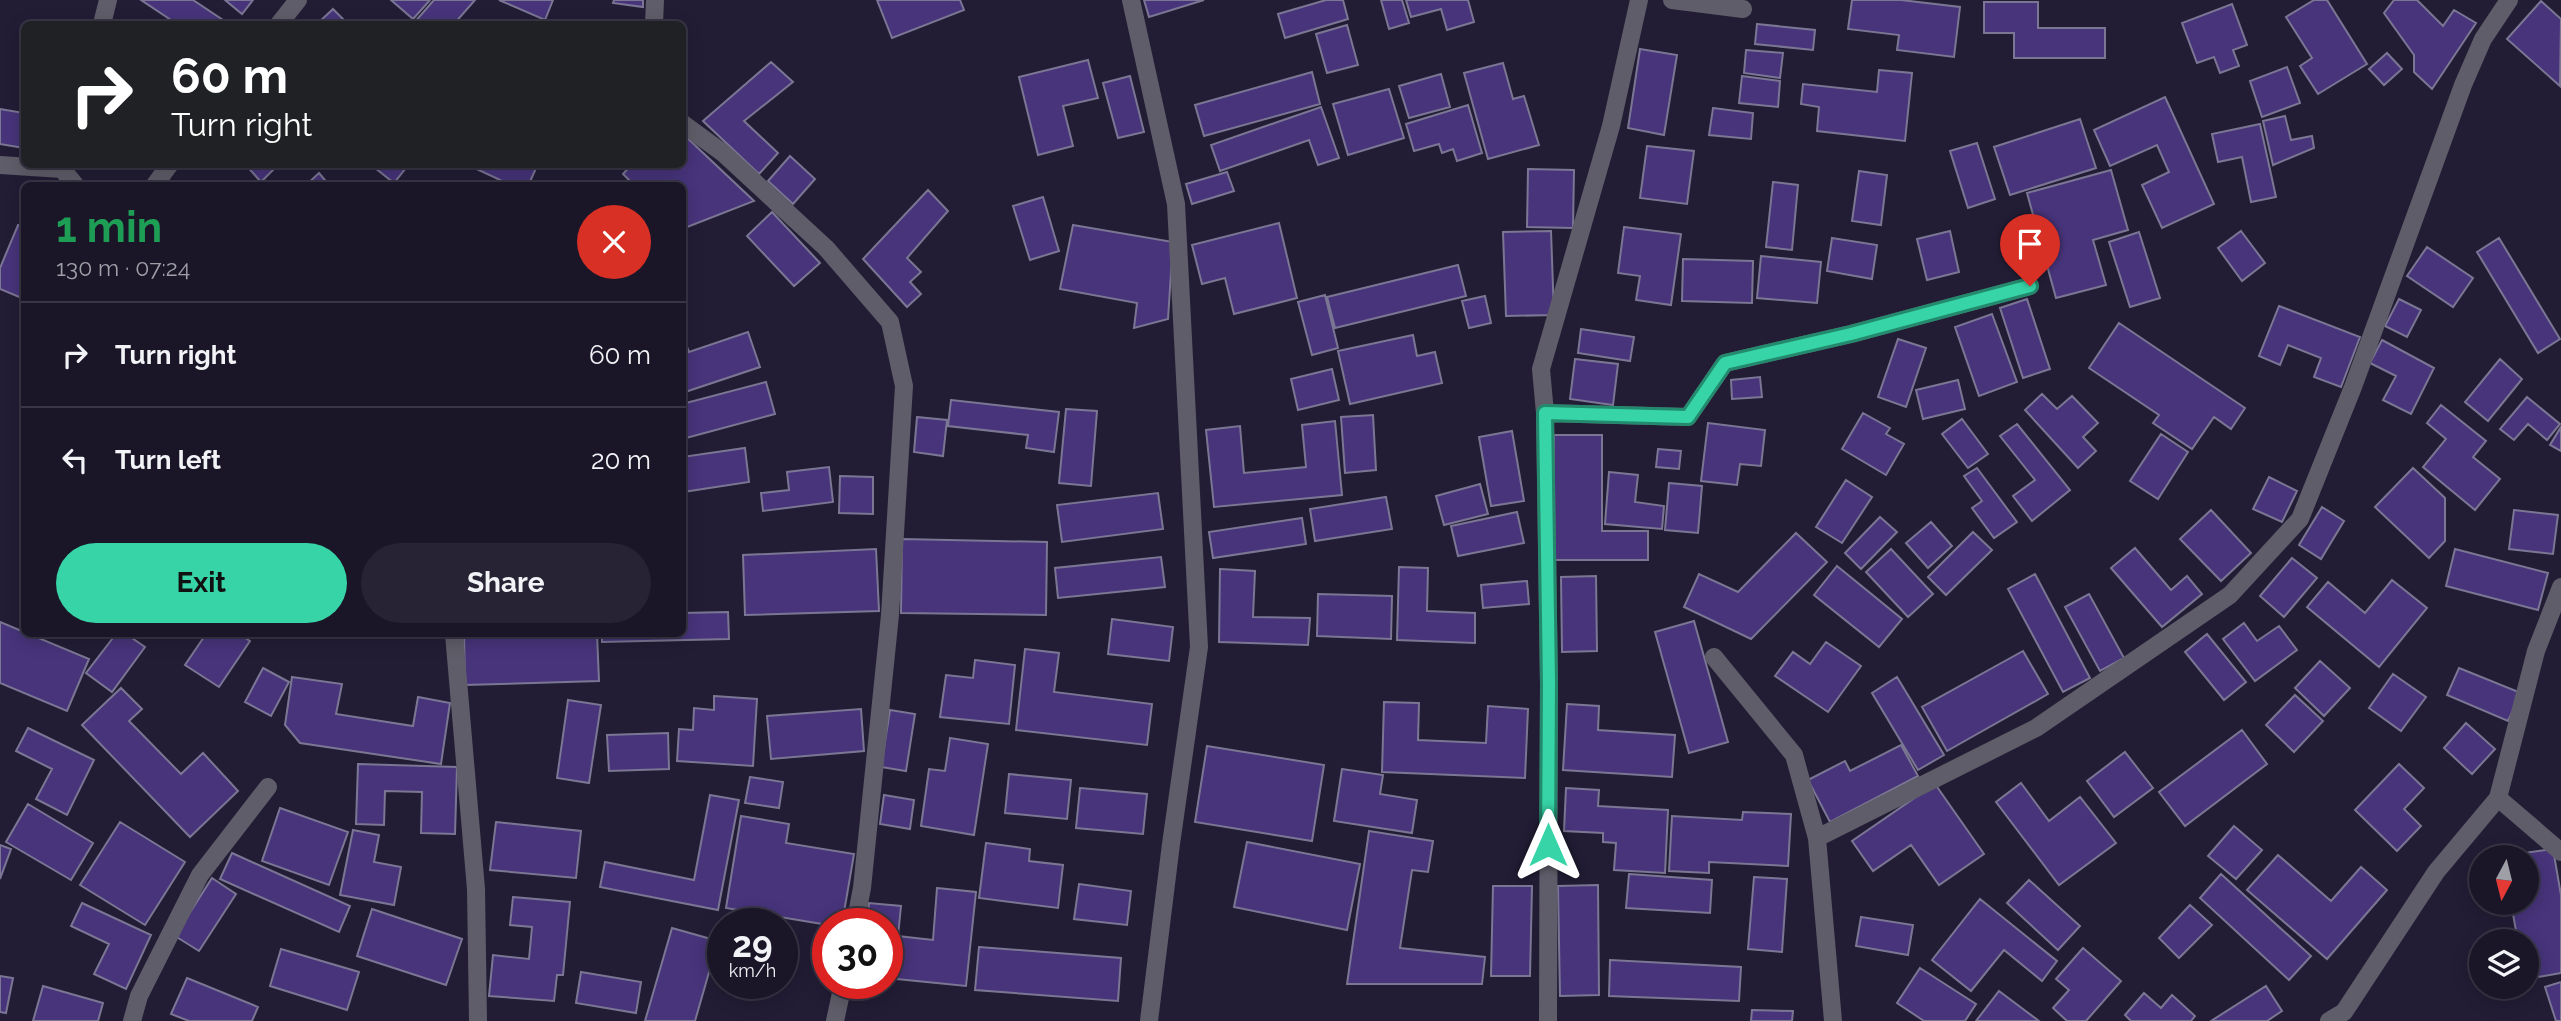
<!DOCTYPE html>
<meta charset="utf-8">
<style>
:root{--surface:#1a1628;--page:#272334;--text:#f1f3f6;--muted:#9f9fa8;--line:#383545;--accent:#36d4a7}
body{margin:0;font-family:Raleway,sans-serif;background:var(--page);color:var(--text);height:100vh;display:flex;flex-direction:column;font-size:26px;white-space:nowrap}
*{box-sizing:border-box;margin:0}
p{font-size:23px;color:var(--muted)}
.icon{flex:none;width:38px;height:38px;fill:none;stroke:currentColor;stroke-width:2;stroke-linecap:round;stroke-linejoin:round}
.map{position:relative;flex:1;overflow:hidden}
.side{position:absolute;left:21px;top:182px;width:665px;height:455px;display:flex;flex-direction:column;background:var(--surface);border-radius:10px;box-shadow:0 4px 18px #0003,0 0 0 2px var(--line)}
.side>*{flex:none}
.hud{position:absolute;left:21px;top:21px;width:665px;height:147px;border-radius:10px;box-shadow:0 4px 18px #0003,0 0 0 2px var(--line);background:#202124;color:#fff;overflow:hidden}
.needle{width:46px;rotate:187deg}
.fabs{position:absolute;left:2469px;top:845px;display:grid;gap:14px}
.fabs a{display:grid;place-items:center;width:70px;height:70px;border-radius:50%;background:var(--surface);box-shadow:0 4px 18px #0003,0 0 0 2px var(--line);font-size:35px}
.speed{position:absolute;left:707px;top:908px;display:flex;gap:14px;font-size:35px;font-weight:700;text-align:center}
.speed>*{display:grid;place-content:center;width:91px;height:91px;border-radius:50%;background:var(--surface);box-shadow:0 4px 18px #0003,0 0 0 2px var(--line);line-height:1}
.speed small{font-size:18px;font-weight:400}
.speed .limit{border:10px solid #d22;background:#fff;color:#111}
.pin{position:absolute;display:grid;place-items:center;width:60px;height:60px;color:#fff;margin:-72px -30px;border-radius:50% 50% 50% 0;rotate:-45deg;box-shadow:0 0 7px #0007}
.pin .icon{rotate:45deg}
.me{position:absolute;width:77px;margin:-38px;rotate:0deg;stroke-linejoin:round;filter:drop-shadow(0 0 5px #0008)}
.turn{display:flex;align-items:center;gap:24px;height:147px;padding:0 35px;font-size:32px}
.turn .icon{width:91px;height:91px;stroke-width:2.5}
.turn b{display:block;font-size:49px;line-height:60px}
.round{display:grid;place-items:center;flex:none;width:74px;height:74px;border-radius:37px;background:var(--page)}
.headline{display:flex;align-items:center;justify-content:space-between;height:119px;padding:0 35px}
h1{font-size:42px;font-weight:700;line-height:52px;color:#1e9e55}
.primary-button{display:flex;gap:14px;margin-top:auto;padding:14px 35px}
.primary-button a{flex:1;height:80px;border-radius:42px;background:var(--accent);color:#111;font-size:28px;font-weight:700;line-height:80px;text-align:center}
.primary-button a+a{background:var(--page);color:var(--text)}
ul{padding:0;list-style:none}
li{display:flex;align-items:center;gap:21px;height:105px;padding:0 35px;border-top:2px solid var(--line)}
li div{flex:1}
li b{display:block;font-size:26px}
li em{font-style:normal}
.map>svg:first-child{display:block}
.building{fill:#47347b;stroke:#7b7693;stroke-width:2}
.lines{fill:none;stroke-linecap:round;stroke-linejoin:round}
.minor{stroke:#5f5d69;stroke-width:18}
.route-casing{stroke:#238a6d;stroke-width:18}
.route{stroke:#36d4a7;stroke-width:12}
</style>
<div class="map">
<svg width="2561" height="1021" viewBox="0 0 2561 1021">
<rect width="100%" height="100%" fill="#221d35"/>
<path class="building" d="M141,0H193L229,24H177Z
M225,0H253L242,14Z
M391,0H430L413,19Z
M434,0H475L454,24H413Z
M499,0H553L545,20Z
M614,0H643V7L613,3Z
M877,0H960L964,10L892,38Z
M1144,0H1204L1149,17Z
M1326,0H1343L1348,19L1285,38L1278,14Z
M1381,0H1402L1409,23L1389,29Z
M1406,0H1468L1474,22L1447,30L1441,9L1411,17Z
M1852,0H1901L1960,7L1954,57L1897,50L1899,35L1848,29Z
M2314,0H2327L2367,64L2318,94L2300,66L2312,58L2286,17Z
M2394,0H2417L2443,26L2454,10L2476,23L2432,89L2414,72V55L2384,13Z
M2541,1L2561,19L2560,86L2507,39Z
M1984,2H2038V28H2105V58H2014V33H1984Z
M2232,4L2247,45L2233,50L2239,66L2220,73L2214,57L2197,63L2182,23Z
M333,9L348,24H317Z
M1757,24L1815,30L1813,50L1755,44Z
M1347,25L1358,65L1327,73L1316,34Z
M1640,49L1677,55L1664,135L1628,128Z
M1746,50L1783,53L1780,78L1744,73Z
M2387,53L2402,69L2384,85L2369,69Z
M1088,60L1098,98L1063,106L1073,146L1038,155L1019,77Z
M771,62L793,82L744,121L778,153L759,174L703,121Z
M1503,63L1513,99L1524,96L1539,145L1488,159L1464,73Z
M2287,67L2300,103L2262,117L2250,81Z
M1879,70L1912,73L1905,141L1817,131L1819,107L1801,104L1803,84L1877,92Z
M1312,72L1320,104L1204,136L1195,105Z
M1441,74L1450,107L1409,118L1399,86Z
M1130,76L1144,132L1118,138L1103,83Z
M1742,76L1780,81L1778,107L1739,103Z
M1389,89L1404,138L1348,155L1333,104Z
M2165,97L2214,204L2162,228L2142,185L2169,172L2157,145L2110,166L2094,130Z
M1468,105L1482,153L1457,161L1453,149L1442,153L1439,144L1414,151L1406,124Z
M1321,107L1339,158L1318,165L1309,140L1220,171L1211,145Z
M1713,108L1753,113L1751,139L1709,135Z
M0,109L24,113V148L0,144Z
M2285,116L2291,140L2312,136L2314,148L2273,165L2263,121Z
M2080,119L2096,168L2010,195L1994,147Z
M2260,124L2276,197L2251,202L2242,157L2218,162L2212,134Z
M682,133L754,201L682,229V186H635L623,174L632,164H682Z
M1977,143L1995,199L1968,208L1950,151Z
M1647,146L1694,151L1687,204L1640,198Z
M790,156L815,179L793,204L768,181Z
M245,164H279L261,182Z
M370,164H409L394,183Z
M466,164H538L528,186H513Z
M1528,169L1574,170L1573,228L1527,227Z
M2111,170L2128,230L2093,240L2106,285L2056,298L2027,193Z
M1859,171L1887,175L1881,225L1852,221Z
M1227,172L1234,191L1192,204L1186,184Z
M319,173L330,186H305Z
M1773,182L1798,185L1792,250L1766,247Z
M928,190L948,211L907,258L921,272L910,282L921,294L907,307L863,259Z
M1043,197L1059,251L1030,260L1013,206Z
M772,212L820,263L794,286L747,236Z
M1279,223L1297,298L1234,314L1225,278L1202,284L1192,245Z
M18,225L24,228V299L0,289V268Z
M1073,225L1173,242L1168,319L1134,328L1137,303L1060,289Z
M1624,227L1681,234L1671,305L1636,300L1640,276L1618,273Z
M1551,231L1554,315L1506,316L1503,232Z
M1950,231L1959,272L1927,280L1917,239Z
M2241,231L2265,263L2242,281L2218,248Z
M2139,232L2160,298L2130,307L2109,242Z
M1832,238L1877,245L1872,279L1827,271Z
M2499,238L2560,339L2538,353L2477,252Z
M2427,247L2473,278L2453,307L2407,276Z
M1761,256L1821,262L1817,303L1757,298Z
M1683,259L1753,261L1752,303L1682,301Z
M1458,265L1466,296L1335,328L1327,297Z
M1325,295L1338,348L1312,355L1298,302Z
M1485,296L1491,323L1469,328L1462,301Z
M2027,299L2050,369L2023,378L2000,308Z
M2399,299L2421,310L2407,337L2385,326Z
M2279,306L2360,337L2341,387L2314,377L2321,358L2288,345L2280,365L2259,356Z
M1992,314L2017,382L1979,396L1955,327Z
M2119,323L2245,408L2231,429L2214,417L2192,449L2153,423L2159,415L2089,368Z
M1581,329L1634,337L1630,361L1578,353Z
M748,332L760,367L682,393V333L689,352Z
M1413,335L1417,356L1435,352L1442,383L1350,404L1338,351Z
M1898,339L1926,348L1906,407L1878,397Z
M2382,340L2434,368L2411,414L2383,400L2396,376L2370,363Z
M1575,359L1618,364L1613,405L1570,399Z
M2500,359L2522,379L2488,421L2465,402Z
M1332,369L1339,400L1298,410L1291,379Z
M1760,377L1762,397L1732,399L1731,380Z
M1958,380L1965,409L1923,419L1916,390Z
M766,382L775,414L686,438L682,426V404Z
M2042,394L2057,409L2072,396L2098,423L2083,437L2096,451L2078,468L2025,410Z
M2527,397L2560,424L2547,440L2528,424L2514,440L2500,429Z
M951,400L1059,412L1054,452L1026,448L1028,435L948,426Z
M2441,405L2486,441L2473,457L2500,479L2475,510L2423,467L2446,439L2427,423Z
M1066,409L1097,411L1091,486L1059,483Z
M1863,413L1890,428L1886,434L1904,444L1886,475L1842,449Z
M1373,415L1376,470L1345,473L1341,417Z
M917,417L947,420L943,456L914,452Z
M1962,419L1988,454L1968,468L1942,434Z
M1335,421L1342,495L1214,507L1206,430L1240,426L1244,473L1306,467L1302,425Z
M1708,423L1765,430L1761,466L1740,464L1737,485L1701,481Z
M2017,424L2070,490L2032,521L2013,496L2035,480L2000,436Z
M2561,427V451L2550,445Z
M1512,431L1524,501L1491,506L1479,437Z
M2161,434L2188,452L2158,499L2130,481Z
M1554,435H1602V531H1648V560H1554Z
M745,448L749,482L683,492L682,457Z
M1658,449L1681,451L1679,469L1656,467Z
M829,467L833,502L763,511L761,493L789,490L787,472Z
M1977,468L2017,522L1994,538L1972,508L1982,501L1964,476Z
M2413,468L2445,498V541L2429,558L2375,507Z
M1609,472L1638,475L1635,502L1664,506L1662,529L1605,524Z
M840,476L873,477V514L839,513Z
M2269,477L2297,491L2282,522L2253,509Z
M1846,480L1872,497L1842,543L1816,527Z
M1669,483L1702,486L1698,533L1665,530Z
M1480,484L1488,514L1444,525L1436,496Z
M1158,493L1163,529L1062,542L1057,505Z
M1386,497L1392,529L1315,541L1310,509Z
M2322,507L2344,521L2321,559L2299,545Z
M2211,510L2251,553L2221,581L2180,539Z
M2514,510L2558,515L2553,554L2509,549Z
M1517,512L1524,543L1458,556L1451,526Z
M1880,517L1897,532L1861,569L1845,553Z
M1302,518L1306,544L1213,558L1209,532Z
M1931,522L1952,546L1928,568L1906,543Z
M1973,532L1992,550L1946,595L1928,577Z
M1796,533L1827,562L1751,639L1684,607L1699,574L1738,592Z
M902,539L1047,542L1046,615L901,613Z
M2135,548L2171,590L2187,576L2202,594L2162,627L2111,568Z
M876,549L879,611L745,615L743,555Z
M1891,549L1933,594L1908,617L1866,572Z
M2455,549L2548,573L2538,610L2446,586Z
M1161,557L1165,587L1058,598L1055,568Z
M2292,558L2317,578L2284,617L2260,596Z
M1837,566L1902,619L1879,647L1814,595Z
M1399,567L1428,568L1427,611L1475,613V643L1397,640Z
M1220,569L1255,571L1253,617L1310,618L1308,645L1219,642Z
M2035,574L2090,678L2063,692L2008,589Z
M1596,576L1597,651L1562,652L1561,577Z
M2392,580L2427,608L2379,667L2307,607L2328,582L2365,613Z
M1527,581L1529,604L1483,608L1481,585Z
M1318,594L1392,596L1391,639L1317,636Z
M2089,594L2124,658L2100,671L2065,607Z
M728,612L729,639L602,642V634H682V613Z
M1112,619L1173,627L1169,661L1108,654Z
M1694,621L1728,742L1689,753L1655,632Z
M0,622L89,659L67,711L0,683Z
M2244,623L2257,641L2279,626L2297,650L2255,681L2223,639Z
M116,634H126L145,647L112,692L86,673Z
M206,634H239L250,641L219,687L185,665Z
M464,634H597L599,681L465,685Z
M2207,634L2246,682L2224,700L2185,652Z
M1826,642L1861,666L1828,712L1775,676L1793,652L1810,664Z
M1025,649L1059,653L1054,692L1152,704L1147,745L1016,730Z
M2023,651L2048,694L1947,751L1922,707Z
M975,660L1015,665L1009,724L940,717L946,675L973,678Z
M2320,661L2350,688L2324,716L2295,688Z
M263,668L289,682L271,716L245,702Z
M2459,668L2521,693L2508,721L2447,695Z
M2393,674L2426,697L2401,731L2369,708Z
M292,677L342,684L336,714L413,726L418,697L450,703L441,764L300,743L285,725Z
M1897,677L1944,755L1918,770L1872,693Z
M121,688L142,709L129,721L181,774L203,753L238,791L190,837L82,725Z
M2295,695L2323,721L2294,752L2266,725Z
M714,696L757,699L753,766L677,761L679,729L693,730L694,708L714,710Z
M568,700L601,705L589,783L557,778Z
M1384,702L1419,703L1418,740L1486,743L1488,706L1528,709L1525,778L1382,772Z
M1567,704L1599,706L1598,730L1675,735L1672,777L1563,770Z
M861,709L864,751L771,759L767,716Z
M890,710L915,714L906,771L881,767Z
M2466,723L2495,749L2472,774L2444,748Z
M28,728L94,760L67,815L36,799L52,769L16,751Z
M2242,730L2267,764L2185,826L2159,792Z
M668,733L669,769L609,771L607,735Z
M950,738L988,744L974,835L921,826L929,769L945,771Z
M1901,745L1918,776L1830,822L1808,780L1845,761L1850,771Z
M1207,746L1324,765L1312,841L1195,822Z
M2125,752L2153,788L2114,817L2087,781Z
M358,764L457,767L455,834L421,833L422,792L385,791L384,825L356,824Z
M2399,764L2424,788L2404,809L2421,826L2397,851L2355,810Z
M1342,769L1383,775L1380,794L1417,800L1412,833L1334,821Z
M1009,774L1071,780L1067,819L1005,813Z
M750,777L783,782L779,808L745,803Z
M2021,783L2049,821L2080,797L2116,843L2059,885L1996,802Z
M1935,784L1984,854L1939,885L1911,845L1873,871L1852,841Z
M1080,788L1147,794L1143,834L1076,828Z
M1566,788L1599,790L1598,806L1668,810L1665,873L1614,870L1616,843L1603,842V833L1564,831Z
M710,795L739,800L718,910L600,887L605,862L694,880Z
M884,795L914,800L910,829L880,824Z
M28,804L93,843L71,880L6,842Z
M280,808L348,832L329,885L262,861Z
M1743,812L1791,814L1788,866L1709,862V873L1669,871L1672,816L1742,820Z
M741,816L789,824L786,843L854,854L842,924L828,925L726,908Z
M120,822L185,862L145,925L80,885Z
M496,822L581,831L576,878L490,870Z
M2234,826L2262,850L2236,879L2208,856Z
M353,830L379,835L374,862L401,867L394,905L340,895Z
M1369,831L1433,841L1428,872L1412,870L1400,948L1485,957L1482,984H1347Z
M1247,842L1360,864L1347,930L1234,907Z
M986,843L1030,849L1029,861L1063,865L1058,908L979,898Z
M0,845L11,849L0,879Z
M2553,849L2561,895V973L2527,979V942H2518L2511,903H2527V858L2503,856Z
M232,853L350,906L339,932L220,879Z
M2278,855L2331,901L2361,867L2387,890L2327,959L2247,890Z
M1629,874L1712,880L1710,913L1626,908Z
M2221,874L2311,956L2289,980L2200,898Z
M1754,877L1787,879L1782,952L1748,949Z
M212,878L236,894L199,951L175,936Z
M2029,880L2080,926L2058,950L2007,903Z
M1079,884L1131,891L1127,925L1074,919Z
M1598,885L1599,995L1560,996L1558,886Z
M1493,886H1532L1530,976H1491Z
M937,888L976,892L966,986L887,978V924H867L869,903L901,906L898,936L933,940Z
M513,897L570,902L563,975H557L554,1001L489,996L493,955L529,959L532,927L510,925Z
M1980,899L2057,961L2042,981L2004,950L1971,991L1932,960Z
M82,903L151,935L126,989L94,974L109,944L71,926Z
M2190,905L2212,925L2179,958L2159,938Z
M372,909L462,939L446,985L357,956Z
M1861,917L1913,925L1908,955L1856,946Z
M672,928L718,941L695,1021H645Z
M979,947L1121,958L1118,1001L975,990Z
M2083,948L2121,981L2086,1021H2067L2053,1008L2069,990L2056,979Z
M281,949L359,972L347,1010L270,986Z
M2482,953V986L2479,987L2474,954Z
M1610,960L1741,967L1739,1001L1609,996Z
M1920,968L1976,1004L1965,1021H1924L1897,1003Z
M581,972L641,982L636,1013L576,1003Z
M0,976L13,978L6,1013L0,1012Z
M187,978L258,1007L252,1021H189L171,1014Z
M2561,982V1021H2556L2545,987Z
M43,986L103,1003L98,1021H33Z
M2266,986L2282,1011L2267,1021H2211Z
M1999,991L2039,1021H1976Z
M2144,993L2161,1008L2172,995L2195,1016L2191,1021H2131L2125,1015Z
M1752,1010L1793,1011L1792,1021H1751Z"/>
<g class="lines">
<path class="minor" d="M1131,0L1176,204L1199,647L1171,844L1149,1021
M1672,0L1743,9
M102,24L108,0
M279,24L298,0
M654,24L655,0
M682,123L723,153L826,248L890,322L904,386L890,615L862,888L855,924
M0,165L62,169L76,186
M154,186L170,164
M1545,413L1688,417L1725,363L1851,334L2030,286
M454,634L476,889L478,1021
M1714,657L1794,755L1817,838L1833,1021
M2498,798L2561,852
M1817,838L2036,728L2230,595L2300,519L2353,387L2463,85L2483,39L2509,0
M132,1021L139,996L200,875L268,787
M835,1021L843,984
M1548,1021L1549,684L1545,413L1541,369L1611,126L1639,0
M2329,1021L2344,1012L2436,872L2498,798L2536,651L2561,587"/>
</g>
<g class="lines">
<defs>
<path id="route" d="M1548,845L1549,684L1545,413L1688,417L1725,363L1851,334L2030,286"/>
</defs>
<use href="#route" class="route-casing"/>
<use href="#route" class="route"/>
</g>
</svg>
<div class="fabs">
<a><svg class="needle" viewBox="-14 -14 28 28"><path d="M0-13l5 13h-10z" fill="#e53935"/><path d="M0 13l5-13h-10z" fill="#9f9fa8"/></svg></a>
<a><svg class="icon" aria-label="layers" viewBox="0 0 24 24"><path d="M12 4l9 5-9 5-9-5zM3 14l9 5 9-5"/></svg></a>
</div>
<div class="speed"><div>29<small>km/h</small></div><div class="limit">30</div></div>
<div class="pin" style="left:2030px;top:286px;background:#d93025"><svg class="icon" aria-label="arrive" viewBox="0 0 24 24"><path d="M6 21V4h12l-3 4 3 4H6"/></svg></div>
<svg class="me" style="left:1548px;top:845px" viewBox="-20 -20 40 40"><path d="M0-17L14 15 0 8-14 15z" fill="#36d4a7" stroke="#fff" stroke-width="4"/></svg>
<div class="hud">
<div class="turn"><svg class="icon" aria-label="right" viewBox="0 0 24 24"><path d="M7 20v-9h11M14 6l5 5-5 5"/></svg><div><b>60 m</b>Turn right</div></div>
</div>
<section class="side">
<div class="headline"><div><h1>1 min</h1><p>130 m · 07:24</p></div><a class="round" style="background:#d93025;color:#fff"><svg class="icon" aria-label="close" viewBox="0 0 24 24"><path d="M6 6l12 12M18 6L6 18"/></svg></a></div>
<ul>
<li><svg class="icon" aria-label="right" viewBox="0 0 24 24"><path d="M7 20v-9h11M14 6l5 5-5 5"/></svg><div><b>Turn right</b></div><em>60 m</em></li>
<li><svg class="icon" aria-label="left" viewBox="0 0 24 24"><path d="M17 20v-9H6M10 6l-5 5 5 5"/></svg><div><b>Turn left</b></div><em>20 m</em></li>
</ul>
<div class="primary-button"><a>Exit</a><a>Share</a></div>
</section>
</div>
